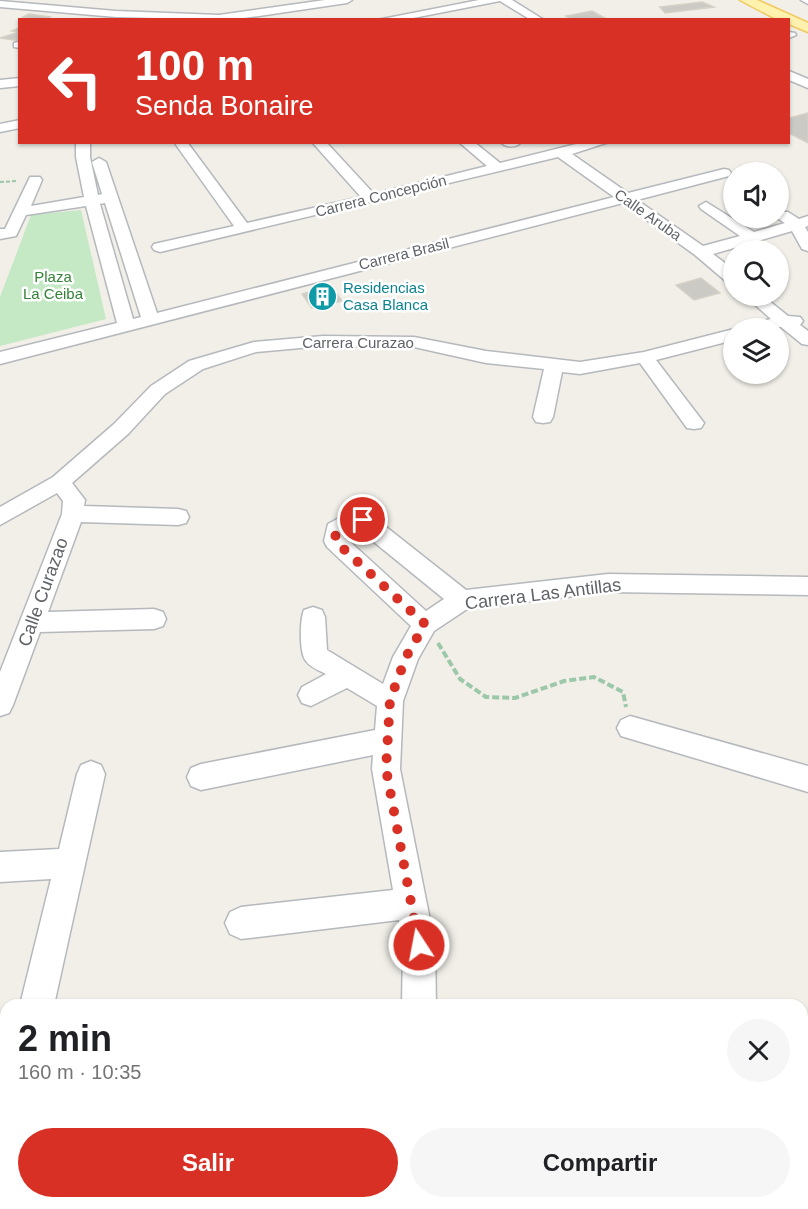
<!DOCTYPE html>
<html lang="es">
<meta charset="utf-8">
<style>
:root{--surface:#fff;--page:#f6f6f6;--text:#202124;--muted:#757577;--accent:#d93025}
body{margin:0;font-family:Helvetica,sans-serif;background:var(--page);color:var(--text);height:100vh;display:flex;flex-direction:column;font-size:22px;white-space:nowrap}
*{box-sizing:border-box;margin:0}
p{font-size:20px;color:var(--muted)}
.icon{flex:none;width:33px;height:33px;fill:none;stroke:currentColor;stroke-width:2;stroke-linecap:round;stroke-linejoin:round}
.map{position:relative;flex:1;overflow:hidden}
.panel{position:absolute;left:0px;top:999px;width:808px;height:210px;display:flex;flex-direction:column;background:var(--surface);border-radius:18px 18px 0 0;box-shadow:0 2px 4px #0004}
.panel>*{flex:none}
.guide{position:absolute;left:18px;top:18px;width:772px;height:126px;border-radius:0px;box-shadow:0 2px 4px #0004;background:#d93025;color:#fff;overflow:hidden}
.buttons{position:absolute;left:723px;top:162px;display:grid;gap:12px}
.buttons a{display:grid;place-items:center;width:66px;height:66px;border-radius:50%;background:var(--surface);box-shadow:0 2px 4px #0004;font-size:30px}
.pin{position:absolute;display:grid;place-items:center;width:51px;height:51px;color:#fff;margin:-26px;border:3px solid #fff;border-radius:50%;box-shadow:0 2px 6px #0007}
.me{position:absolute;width:66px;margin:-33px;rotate:349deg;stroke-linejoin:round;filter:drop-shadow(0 0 4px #0008)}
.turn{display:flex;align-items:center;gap:21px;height:126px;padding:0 18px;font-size:27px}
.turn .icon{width:78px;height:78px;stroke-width:2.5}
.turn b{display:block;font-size:42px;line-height:51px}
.round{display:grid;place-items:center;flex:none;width:63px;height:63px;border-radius:32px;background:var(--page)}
.head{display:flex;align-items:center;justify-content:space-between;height:102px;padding:0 18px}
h1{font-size:36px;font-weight:700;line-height:45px}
.button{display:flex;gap:12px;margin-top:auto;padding:12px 18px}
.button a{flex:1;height:69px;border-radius:36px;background:var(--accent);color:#fff;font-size:24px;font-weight:700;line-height:69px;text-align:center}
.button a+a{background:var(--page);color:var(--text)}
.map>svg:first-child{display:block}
.green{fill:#c5e8c5}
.building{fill:#cccac5;stroke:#d6d1c6;stroke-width:1.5}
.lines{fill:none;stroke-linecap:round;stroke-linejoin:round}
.minor-casing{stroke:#b5b8bc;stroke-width:3}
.major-casing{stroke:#f2c960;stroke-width:3}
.path-far1{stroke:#9cc7a9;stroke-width:2;stroke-dasharray:4 2;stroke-linecap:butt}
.path{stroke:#9cc7a9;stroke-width:4;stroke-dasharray:7 3;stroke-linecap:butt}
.minor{fill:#fff;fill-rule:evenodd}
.major{fill:#fff2af;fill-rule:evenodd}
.route{stroke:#d93025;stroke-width:10;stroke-dasharray:0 18}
.labels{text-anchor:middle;stroke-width:5;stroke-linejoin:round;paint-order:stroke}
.far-street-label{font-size:15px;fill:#5f6368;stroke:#fff}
.far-park-label{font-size:15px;fill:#348238;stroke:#fff}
.far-culture-label{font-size:15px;fill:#0d838f;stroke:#fff;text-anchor:start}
.street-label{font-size:18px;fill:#5f6368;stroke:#fff}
</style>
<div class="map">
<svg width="808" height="1209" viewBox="0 0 808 1209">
<rect width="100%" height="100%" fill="#f1efe8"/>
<path class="green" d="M81,210L106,319L0,346V297L31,215Z"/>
<path class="building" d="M702,2L714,7L665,13L660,7Z
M592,11L608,20H573L566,16Z
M29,14L50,17L45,20H27L29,18L23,17Z
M19,28H20V41L0,38L19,32L12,31Z
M808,113V143L789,133V118Z
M701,278L720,293L694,300L676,285Z
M331,286L342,301L312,308L302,294Z"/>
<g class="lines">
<defs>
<path id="minor" d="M325,0H352L347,3L231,20L116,17L0,7V1L116,11L219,15Z
M479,0H512L544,20H531L500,1L403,20H377Z
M801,0H808V4Z
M789,32L795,33L796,35L789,38Z
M18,42L20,48L14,47V43Z
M789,71L808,79V88L789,80Z
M20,78V86L0,88V80Z
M20,120V128L0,132V124Z
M76,142H90V157L98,195L102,194L92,162L99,158L106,162L157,313L614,197L558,157L160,252L154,250L152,247L154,244L234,226L174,142H187L247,223L361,197L312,142H326L374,194L487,166L459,142H474L500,163L584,142H609L572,154L628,193L724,169L729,170L731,173L729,176L637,200L703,246L740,236L701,209L699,206L706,202L754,232L785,223L777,218L778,212H788L799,219L808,216V226L805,227L808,232V251L802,249L792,231L713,254L734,270V284L728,283L695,255L623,203L0,364V352L117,323L86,206L26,215L16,236L0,239V229H5L30,177H40L42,180L31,206L84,197L76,157ZM105,203L141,317L133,319L100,204Z
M501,142H521C517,148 505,148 501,142Z
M745,296H763L788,316L800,317L803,321L800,325L808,331V345L802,344L781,327L746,328L748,324L771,319Z
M734,329V340L656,360L704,423L701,428L694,429L687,428L640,363L580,374L562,372L553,417L550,422L543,423L536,422L533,417L544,369L486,363L414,347L323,346L256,352L203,369L165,394L128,434L72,483L85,500L84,506L178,509L186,511L189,517L186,523L178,525L81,522L48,612L154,609L163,612L166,619L163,626L154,629L40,632L13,705L9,713L0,716V672L62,514L63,501L57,493L0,525V507L53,477L114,424L151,386L189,361L254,342L323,336L414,337L486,351L580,362L644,352Z
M350,512L371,515L466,590L608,574L808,577V595L608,592L467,609L434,631L418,659L403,701L400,769L435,945L436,1005H402L403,945L399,920L241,939L230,934L225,923L230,912L241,907L393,890L372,769L373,755L201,790L191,786L187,777L191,768L201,764L375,730L377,706L347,688L311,706L302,703L298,695L302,687L326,674C320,671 310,667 306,661C299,653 300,619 304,610L313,607L322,610L325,617L327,650L383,684L393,657L411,626L327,547L324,541L328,524ZM354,528L358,529L444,599L426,611L346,538L347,534Z
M630,716L808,766V792L621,736L617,728L621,720Z
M91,761L101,765L105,774L54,1005H20L51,879L0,882V852L59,849L77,774L81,765Z
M6,1115V1157H5L0,1155V1117Z
M374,1203H412L409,1209H371Z"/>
<path id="major" d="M740,0H757L808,23V32L789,24V20H778Z"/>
</defs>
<use href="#minor" class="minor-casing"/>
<use href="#major" class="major-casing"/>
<path class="path-far1" d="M0,182L17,181"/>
<path class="path" d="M438,643L460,679L486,697L515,698L564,681L594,677L623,692L626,707"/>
<use href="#minor" class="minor"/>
<use href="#major" class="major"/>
</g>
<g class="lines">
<path class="route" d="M363,520H350L336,530L335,541L425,624L406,657L390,700L386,769L419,945"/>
</g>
<defs>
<symbol id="building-disc" viewBox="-11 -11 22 22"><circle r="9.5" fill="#0f9aa8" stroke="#fff"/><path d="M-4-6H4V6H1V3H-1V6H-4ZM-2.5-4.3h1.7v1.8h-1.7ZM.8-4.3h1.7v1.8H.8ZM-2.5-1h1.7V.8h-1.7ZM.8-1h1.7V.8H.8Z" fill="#fff"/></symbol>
</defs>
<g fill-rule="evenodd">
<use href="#building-disc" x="306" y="280" width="33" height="33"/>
</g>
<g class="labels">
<g class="far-street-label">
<text transform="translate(381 196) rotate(-14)" y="5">Carrera Concepción</text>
<text transform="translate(648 215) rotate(35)" y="5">Calle Aruba</text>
<text transform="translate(404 254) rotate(-14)" y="5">Carrera Brasil</text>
<text x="358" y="348">Carrera Curazao</text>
</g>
<g class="far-park-label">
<text x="53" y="282">Plaza<tspan x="53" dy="17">La Ceiba</tspan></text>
</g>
<g class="far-culture-label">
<text x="343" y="293">Residencias<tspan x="343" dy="17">Casa Blanca</tspan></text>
</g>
<g class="street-label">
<text transform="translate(43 592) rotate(-70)" y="6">Calle Curazao</text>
<text transform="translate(543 594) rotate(-7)" y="6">Carrera Las Antillas</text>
</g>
</g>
</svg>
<div class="buttons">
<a><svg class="icon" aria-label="sound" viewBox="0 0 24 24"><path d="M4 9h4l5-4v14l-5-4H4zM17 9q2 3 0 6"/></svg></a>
<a><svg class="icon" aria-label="search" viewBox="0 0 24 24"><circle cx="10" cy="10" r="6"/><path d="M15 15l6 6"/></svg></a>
<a><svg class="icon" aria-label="layers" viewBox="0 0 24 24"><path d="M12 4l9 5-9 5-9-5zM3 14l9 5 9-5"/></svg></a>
</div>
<div class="pin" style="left:363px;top:520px;background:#d93025"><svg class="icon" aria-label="arrive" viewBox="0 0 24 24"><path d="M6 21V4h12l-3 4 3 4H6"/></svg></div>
<svg class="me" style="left:419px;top:945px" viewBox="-20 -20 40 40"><circle r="17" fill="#d93025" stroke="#fff" stroke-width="3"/><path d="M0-11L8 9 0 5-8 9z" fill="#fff"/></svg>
<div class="guide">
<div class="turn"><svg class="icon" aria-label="left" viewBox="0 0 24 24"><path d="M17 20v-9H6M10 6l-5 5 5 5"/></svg><div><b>100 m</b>Senda Bonaire</div></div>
</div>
<section class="panel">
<div class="head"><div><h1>2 min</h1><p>160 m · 10:35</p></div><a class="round"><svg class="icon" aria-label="close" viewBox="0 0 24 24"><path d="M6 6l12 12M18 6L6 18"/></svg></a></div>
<div class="button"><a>Salir</a><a>Compartir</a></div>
</section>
</div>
